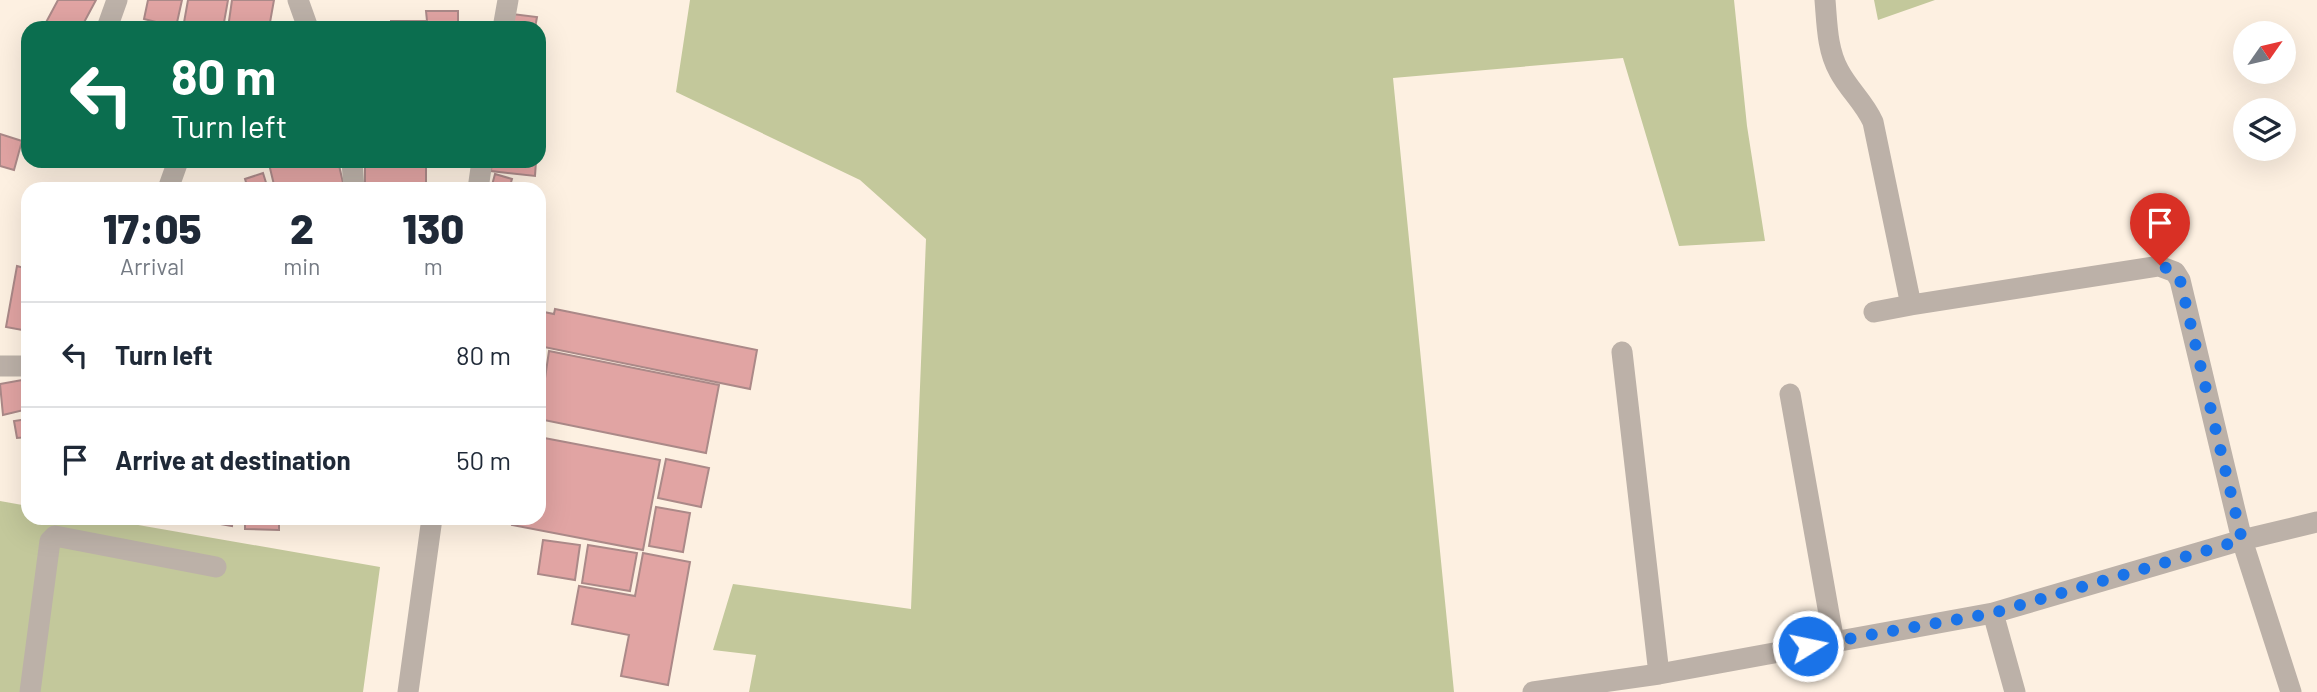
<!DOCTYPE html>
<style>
:root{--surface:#fff;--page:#f2f2f3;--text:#1f2937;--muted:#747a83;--line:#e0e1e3}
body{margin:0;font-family:Barlow,sans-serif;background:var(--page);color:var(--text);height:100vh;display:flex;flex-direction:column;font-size:26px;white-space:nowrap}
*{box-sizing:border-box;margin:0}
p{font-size:23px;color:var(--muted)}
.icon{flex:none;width:38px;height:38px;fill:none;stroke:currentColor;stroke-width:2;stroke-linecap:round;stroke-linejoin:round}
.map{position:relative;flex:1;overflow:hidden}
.details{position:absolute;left:21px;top:182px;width:525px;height:343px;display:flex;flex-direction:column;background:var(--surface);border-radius:21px;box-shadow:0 7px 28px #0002}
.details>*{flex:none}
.hud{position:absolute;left:21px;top:21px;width:525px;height:147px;border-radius:21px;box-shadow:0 7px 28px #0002;background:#0b6e4f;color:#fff;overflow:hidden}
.needle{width:46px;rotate:56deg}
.fabs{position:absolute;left:2233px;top:21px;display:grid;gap:14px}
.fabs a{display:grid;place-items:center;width:63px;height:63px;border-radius:50%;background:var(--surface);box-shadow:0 7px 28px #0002;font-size:35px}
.pin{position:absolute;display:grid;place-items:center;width:60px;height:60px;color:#fff;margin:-72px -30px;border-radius:50% 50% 50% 0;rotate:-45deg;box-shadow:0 0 7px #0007}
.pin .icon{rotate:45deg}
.me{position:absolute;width:77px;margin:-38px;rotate:80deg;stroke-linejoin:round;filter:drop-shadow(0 0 5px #0008)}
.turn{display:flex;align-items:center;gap:24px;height:147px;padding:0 35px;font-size:32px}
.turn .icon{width:91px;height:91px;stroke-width:2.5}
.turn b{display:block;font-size:49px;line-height:60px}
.eta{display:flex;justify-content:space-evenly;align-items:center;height:119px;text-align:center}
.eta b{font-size:42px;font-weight:800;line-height:49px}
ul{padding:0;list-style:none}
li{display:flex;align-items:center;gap:21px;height:105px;padding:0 35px;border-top:2px solid var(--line)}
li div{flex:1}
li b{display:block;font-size:26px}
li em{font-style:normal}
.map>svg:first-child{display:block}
.green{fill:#c3c89b}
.building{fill:#e1a4a3;stroke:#ab8988;stroke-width:2}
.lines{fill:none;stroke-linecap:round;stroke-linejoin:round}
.street{stroke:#bcb1a8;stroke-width:21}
.route{stroke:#1a73e8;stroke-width:12;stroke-dasharray:0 21.6}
</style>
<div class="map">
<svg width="2317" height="692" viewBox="0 0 2317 692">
<rect width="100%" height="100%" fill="#fdf0e1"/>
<path class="green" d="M690,0H1734L1747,126L1765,241L1679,246L1623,58L1393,78L1454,692H749L756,655L713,650L733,584L911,609L926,239L860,180L676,92Z
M1874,0H1935L1878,20Z
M0,501L28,506V518H98L380,567L363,692H0Z"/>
<path class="building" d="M58,0H96L81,28H43Z
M148,0H182L176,27L144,19Z
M188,0H228L223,28H183Z
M232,0H274L269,28H228Z
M426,11H458V28H391V21H427Z
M512,14L537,17L535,28H510Z
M0,134L22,141L14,170L0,166Z
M282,161H338L344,187L275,189L269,164Z
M492,161H536L535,176L491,171Z
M365,166L426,167V189H365Z
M263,173L268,189H248L245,179Z
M495,174L512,179L509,189H491Z
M17,266L28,269V331L6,327Z
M555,309L757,350L750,389L539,346V311L554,314Z
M549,351L719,385L706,453L539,419Z
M28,379V409L3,415L0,384Z
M28,419V437L17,438L14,421Z
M539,437L660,460L643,550L512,525L513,518H539Z
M666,459L709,468L701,507L658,498Z
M656,507L690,513L683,552L649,546Z
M203,518H233L232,526L203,521Z
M245,518H279V530L245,529Z
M543,540L580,545L575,580L538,574Z
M588,545L637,553L630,591L582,583Z
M643,553L690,562L668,685L621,676L629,635L572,624L579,586L635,596Z"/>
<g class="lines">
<path class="street" d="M298,0L308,28
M1825,0C1827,23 1827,50 1839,71C1849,90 1864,102 1873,122L1911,305L2159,266L2175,272L2180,280L2242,540L2291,692
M107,28L117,0
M503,28L508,0
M352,161L354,189
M168,189L178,161
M478,189L482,161
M1874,312L1911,305
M1622,352L1659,674L1993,613L2242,540L2317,522
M0,366H28
M1790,394L1834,642
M1993,613L2015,692
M30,692L50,541L55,536L216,567
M408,692L432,518
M1533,692L1659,674"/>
</g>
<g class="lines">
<path class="route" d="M1808,646L1993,613L2242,540L2180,280L2175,272L2160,265"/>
</g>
</svg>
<div class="fabs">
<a><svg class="needle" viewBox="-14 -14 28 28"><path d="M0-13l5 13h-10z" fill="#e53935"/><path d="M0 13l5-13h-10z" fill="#747a83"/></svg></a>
<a><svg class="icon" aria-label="layers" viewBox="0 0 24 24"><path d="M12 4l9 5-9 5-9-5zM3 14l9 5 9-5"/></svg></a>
</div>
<div class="pin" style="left:2160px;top:265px;background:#d93025"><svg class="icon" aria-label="arrive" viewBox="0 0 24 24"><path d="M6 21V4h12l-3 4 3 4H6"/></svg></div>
<svg class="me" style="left:1808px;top:646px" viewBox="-20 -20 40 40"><circle r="17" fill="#1a73e8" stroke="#fff" stroke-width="3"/><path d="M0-11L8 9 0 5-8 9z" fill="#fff"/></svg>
<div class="hud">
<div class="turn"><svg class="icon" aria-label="left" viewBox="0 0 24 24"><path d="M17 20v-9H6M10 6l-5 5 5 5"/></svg><div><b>80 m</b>Turn left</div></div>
</div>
<section class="details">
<div class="eta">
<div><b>17:05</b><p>Arrival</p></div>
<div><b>2</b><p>min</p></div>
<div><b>130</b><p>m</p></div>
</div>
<ul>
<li><svg class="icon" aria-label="left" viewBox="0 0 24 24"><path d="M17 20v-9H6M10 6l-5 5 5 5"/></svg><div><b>Turn left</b></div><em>80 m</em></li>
<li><svg class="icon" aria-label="arrive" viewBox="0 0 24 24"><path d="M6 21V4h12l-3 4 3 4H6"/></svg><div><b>Arrive at destination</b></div><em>50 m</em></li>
</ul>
</section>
</div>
